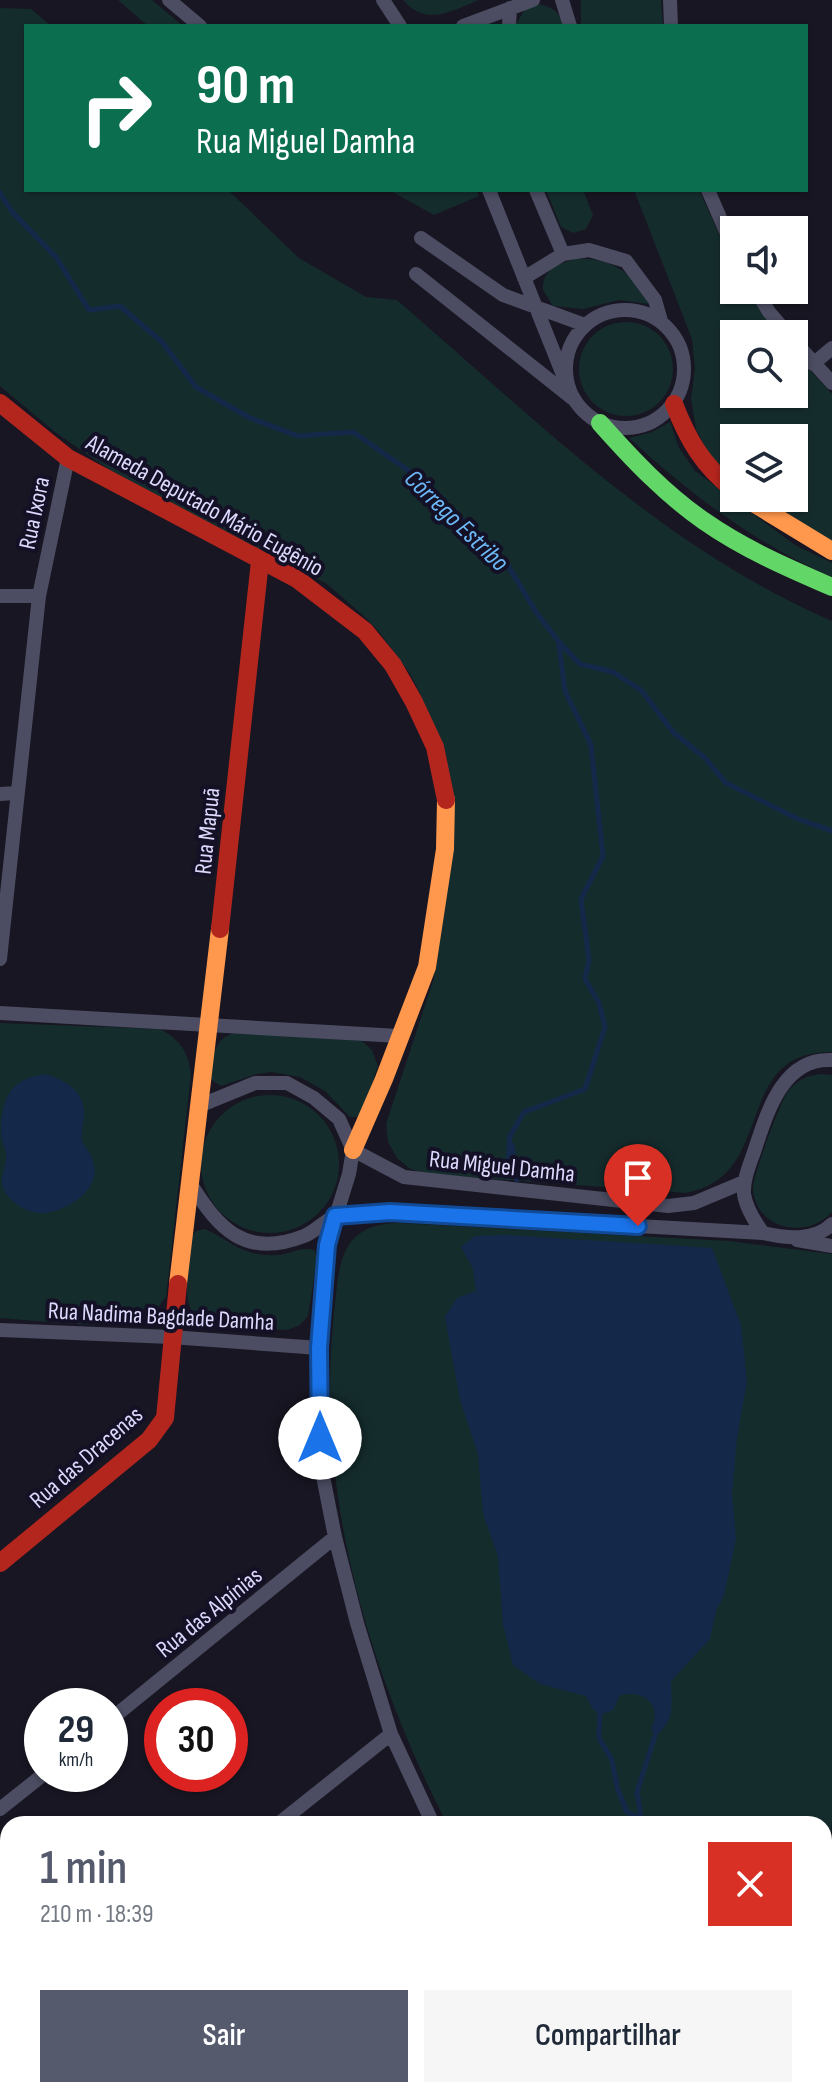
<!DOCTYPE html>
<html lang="pt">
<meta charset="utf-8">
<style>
:root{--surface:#fff;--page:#f6f6f7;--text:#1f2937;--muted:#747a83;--accent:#555a6d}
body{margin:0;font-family:"Sofia Sans Condensed",sans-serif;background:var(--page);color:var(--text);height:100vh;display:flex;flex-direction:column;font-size:30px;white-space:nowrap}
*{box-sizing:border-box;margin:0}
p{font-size:26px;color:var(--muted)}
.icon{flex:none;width:44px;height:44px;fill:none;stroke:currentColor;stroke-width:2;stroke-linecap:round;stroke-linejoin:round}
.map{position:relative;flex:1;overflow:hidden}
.side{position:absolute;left:0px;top:1816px;width:832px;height:282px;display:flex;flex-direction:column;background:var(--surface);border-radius:24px 24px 0 0;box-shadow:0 2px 6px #0004}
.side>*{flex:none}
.banner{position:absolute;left:24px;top:24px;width:784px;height:168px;border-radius:0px;box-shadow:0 2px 6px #0004;background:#0b6e4f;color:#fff;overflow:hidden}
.tools{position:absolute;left:720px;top:216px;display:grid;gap:16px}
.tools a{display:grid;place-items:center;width:88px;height:88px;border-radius:0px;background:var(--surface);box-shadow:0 2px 6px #0004;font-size:40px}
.speed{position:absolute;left:24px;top:1688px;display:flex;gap:16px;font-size:40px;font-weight:700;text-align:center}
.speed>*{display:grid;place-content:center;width:104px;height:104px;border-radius:50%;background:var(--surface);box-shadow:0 2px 6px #0004;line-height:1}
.speed small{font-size:20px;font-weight:400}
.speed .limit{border:12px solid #d22;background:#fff;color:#111}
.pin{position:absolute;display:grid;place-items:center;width:68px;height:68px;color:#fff;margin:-82px -34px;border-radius:50% 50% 50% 0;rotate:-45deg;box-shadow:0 0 8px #0007}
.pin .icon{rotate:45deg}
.me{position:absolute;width:88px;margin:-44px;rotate:0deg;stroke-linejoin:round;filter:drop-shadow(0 0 6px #0008)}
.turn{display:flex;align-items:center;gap:28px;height:168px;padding:0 40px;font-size:36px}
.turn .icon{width:104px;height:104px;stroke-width:2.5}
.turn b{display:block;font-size:56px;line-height:68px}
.round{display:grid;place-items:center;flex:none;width:84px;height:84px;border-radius:0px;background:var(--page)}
.headline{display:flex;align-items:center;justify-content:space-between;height:136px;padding:0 40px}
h1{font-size:48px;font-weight:600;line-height:60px;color:var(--accent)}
.button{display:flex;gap:16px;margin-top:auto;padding:16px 40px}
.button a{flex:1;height:92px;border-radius:0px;background:var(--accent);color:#fff;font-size:32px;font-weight:600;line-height:92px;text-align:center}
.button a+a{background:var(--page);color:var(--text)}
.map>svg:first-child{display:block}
.green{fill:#152c2d}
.water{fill:#14294a}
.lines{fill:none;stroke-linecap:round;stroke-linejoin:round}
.stream{stroke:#14294a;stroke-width:5}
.street{stroke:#4c4c62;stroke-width:14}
.fast{stroke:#63d668;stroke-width:18}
.slow{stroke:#ff974d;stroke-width:18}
.jam{stroke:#b3261e;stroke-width:18}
.route-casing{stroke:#114b97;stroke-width:20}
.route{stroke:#1a73e8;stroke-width:14}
.labels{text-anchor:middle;stroke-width:8;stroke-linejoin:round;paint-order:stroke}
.street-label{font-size:24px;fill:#dcd9fd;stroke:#141127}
.water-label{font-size:26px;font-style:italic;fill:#6db9f7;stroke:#141127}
</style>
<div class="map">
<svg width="832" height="2097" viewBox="0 0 832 2097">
<rect width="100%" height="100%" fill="#181622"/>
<path class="green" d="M118,0H152L183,26H148Z
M403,0H479C452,11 426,27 403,0Z
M581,0H661L663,26H581Z
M538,4C551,6 561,12 563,26H515L525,9Z
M0,8L31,9L51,26H26V190H228L299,258L366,297L397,300C534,418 663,548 832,621V1052C730,1051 779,1176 686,1193L424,1174L409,1168L397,1158L388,1142L386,1124L434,978L453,842L421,695L409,672L380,633L364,616L327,584L120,477L55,432L0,386Z
M389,190H476L479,196L434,215Z
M546,190H583L593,215L586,229L573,233L561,227Z
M634,190H699L734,266V290H748L777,334H734V394H794V362L803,363L832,394V542L764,498H794V438H734V476L712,460L696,429L691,399L695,368L692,339Z
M576,259C610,257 635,273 649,304L619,300L583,309L553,306L543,290C542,269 558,264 576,259Z
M579 369a47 47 0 1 1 94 0a47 47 0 1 1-94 0Z
M670,422L679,448L695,471L795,545L832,563V577C756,544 690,494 629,438L652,432Z
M0,1023L160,1029C180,1039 189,1053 191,1074L166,1297C158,1308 150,1316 137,1321C112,1330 31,1320 0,1318Z
M237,1032L362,1041L372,1050L378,1066L362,1113L357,1117H350L325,1091L300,1077L272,1072L257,1074L221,1086L210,1079C213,1058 212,1038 237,1032Z
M822,1074L832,1075V1212C807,1240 756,1230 753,1189C752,1178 781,1099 789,1090C798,1079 809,1075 822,1074Z
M201 1164a69 69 0 1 1 138 0a69 69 0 1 1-138 0Z
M398,1223L729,1241L832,1254V1820L828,1868L832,1942V2097H573L571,2090H824V1824H447C367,1667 315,1491 334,1314C339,1267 338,1224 398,1223Z
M205,1229C233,1242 242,1257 278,1255C290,1254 304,1245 315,1251L317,1260L308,1316L300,1325L287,1330L207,1326C176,1311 189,1266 191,1238L196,1231Z
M0,1897L8,1905V2026L0,2033Z"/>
<path class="water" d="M46,1074C63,1080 82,1089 84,1110C85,1120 80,1131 82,1140C83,1146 89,1151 91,1156C98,1170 94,1185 83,1195C75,1203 57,1212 45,1213C29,1215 5,1201 2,1184C1,1175 7,1164 6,1154C6,1148 2,1143 1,1137C0,1099 10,1078 46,1074Z
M506,1235L712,1248L741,1325L747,1382L737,1438L732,1493L736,1539L724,1595L716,1611L710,1639L671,1681C671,1705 676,1720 655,1736L651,1729C663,1704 644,1690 620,1695L613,1710L601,1715L593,1709L586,1696L540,1684L513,1665L503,1624L498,1556L483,1514L478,1454L460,1400L445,1317L457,1298L476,1291L473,1268L461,1247L475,1236Z"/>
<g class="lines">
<path class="stream" d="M0,193L13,213L56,257L89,310L120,306L162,342L196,387L250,418L298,436L353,432L422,480L507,564L536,612L559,642L580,664L613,672L641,690L673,732L705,758L726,783L798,819L832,831
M512,1145L517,1180
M508,1162L510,1136L524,1112L585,1089L605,1027L599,1003L585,979L589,960L581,899L603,856L591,745L565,691L559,645
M600,1710L599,1738L612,1760L617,1787L627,1812L641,1819
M642,1824L637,1792L655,1736
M690,2090L695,2097"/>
<path class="street" d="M169,0L200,26
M383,0L400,26
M562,0L570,26
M670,0L671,26
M463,26L533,0
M509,26L510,8
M489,190L563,375
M536,190L563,254
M708,190L734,250
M421,238L503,295L585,325
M416,274L572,398
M524,278L563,254L589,250L626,261L655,300L661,321
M756,290L769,312L788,334
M566 369a59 59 0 1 1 118 0a59 59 0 1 1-118 0Z
M794,341L832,383
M813,364L832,348
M0,596H39
M0,794L16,793
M0,959L39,596L68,458
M0,1013L399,1036
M832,1060C784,1057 768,1110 756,1146C751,1162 743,1178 744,1194C746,1208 755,1222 763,1233C785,1238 814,1242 832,1224
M199,1106L255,1083H287L314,1098L339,1119L353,1150L349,1174L327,1245L319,1348L320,1461L335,1537L357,1623L391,1734L433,1824
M353,1150L404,1177L668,1206L694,1203L744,1182
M190,1183C219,1229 245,1259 304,1236C315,1232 324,1221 335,1216C351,1211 374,1213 390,1212L763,1233
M797,1240L832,1246
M0,1330L171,1337L319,1348
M110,1720L335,1537
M0,1809L44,1774
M278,1824L391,1734
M0,1888L8,1895
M0,2049L8,2043
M176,2090L181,2097
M560,2090L562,2097
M247,2097L258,2090"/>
<path class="fast" d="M600,423C632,459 665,494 704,521C744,549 788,568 832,587"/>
<path class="slow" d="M745,498L832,551
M353,1150L384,1079L427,967L445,849L446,800
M178,1284L220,929"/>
<path class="jam" d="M0,403L68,458L297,579L365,631L393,665L414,702L435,747L446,800
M674,404C688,440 703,466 734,490
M220,929L260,561
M0,1563L149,1440L165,1418L178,1284"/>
</g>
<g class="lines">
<defs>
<path id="route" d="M320,1438L319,1348L327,1245L335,1216L390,1212L638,1226"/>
</defs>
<use href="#route" class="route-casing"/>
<use href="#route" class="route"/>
</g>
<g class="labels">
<g class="street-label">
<text transform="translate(205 505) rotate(29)" y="8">Alameda Deputado Mário Eugênio</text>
<text transform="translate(34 513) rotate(-78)" y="8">Rua Ixora</text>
<text transform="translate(207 831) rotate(-84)" y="8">Rua Mapuã</text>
<text transform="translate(502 1166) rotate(6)" y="8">Rua Miguel Damha</text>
<text transform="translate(161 1316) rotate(3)" y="8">Rua Nadima Bagdade Damha</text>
<text transform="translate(86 1457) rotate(-41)" y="8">Rua das Dracenas</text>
<text transform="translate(209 1612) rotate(-39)" y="8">Rua das Alpínias</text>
</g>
<g class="water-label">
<text transform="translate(457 520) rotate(44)" y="9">Córrego Estribo</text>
</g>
</g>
</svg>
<div class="tools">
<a><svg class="icon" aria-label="sound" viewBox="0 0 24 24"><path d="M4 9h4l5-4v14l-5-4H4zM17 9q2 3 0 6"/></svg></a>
<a><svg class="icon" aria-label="search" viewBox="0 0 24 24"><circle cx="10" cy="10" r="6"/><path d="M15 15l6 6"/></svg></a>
<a><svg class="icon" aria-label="layers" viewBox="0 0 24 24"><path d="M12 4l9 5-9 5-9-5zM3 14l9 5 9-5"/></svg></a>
</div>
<div class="speed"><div>29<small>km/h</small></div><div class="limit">30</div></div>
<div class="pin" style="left:638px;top:1226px;background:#d93025"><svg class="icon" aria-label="arrive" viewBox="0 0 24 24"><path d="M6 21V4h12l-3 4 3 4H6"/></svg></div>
<svg class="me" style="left:320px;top:1438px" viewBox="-20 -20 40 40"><circle r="19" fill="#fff"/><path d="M0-13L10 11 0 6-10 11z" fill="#1a73e8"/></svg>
<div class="banner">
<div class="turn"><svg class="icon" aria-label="right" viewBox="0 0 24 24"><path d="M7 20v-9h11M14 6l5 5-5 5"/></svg><div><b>90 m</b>Rua Miguel Damha</div></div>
</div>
<section class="side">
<div class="headline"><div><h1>1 min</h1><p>210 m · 18:39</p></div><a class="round" style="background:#d93025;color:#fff"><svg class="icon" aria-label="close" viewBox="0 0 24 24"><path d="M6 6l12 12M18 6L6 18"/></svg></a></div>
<div class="button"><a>Sair</a><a>Compartilhar</a></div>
</section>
</div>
